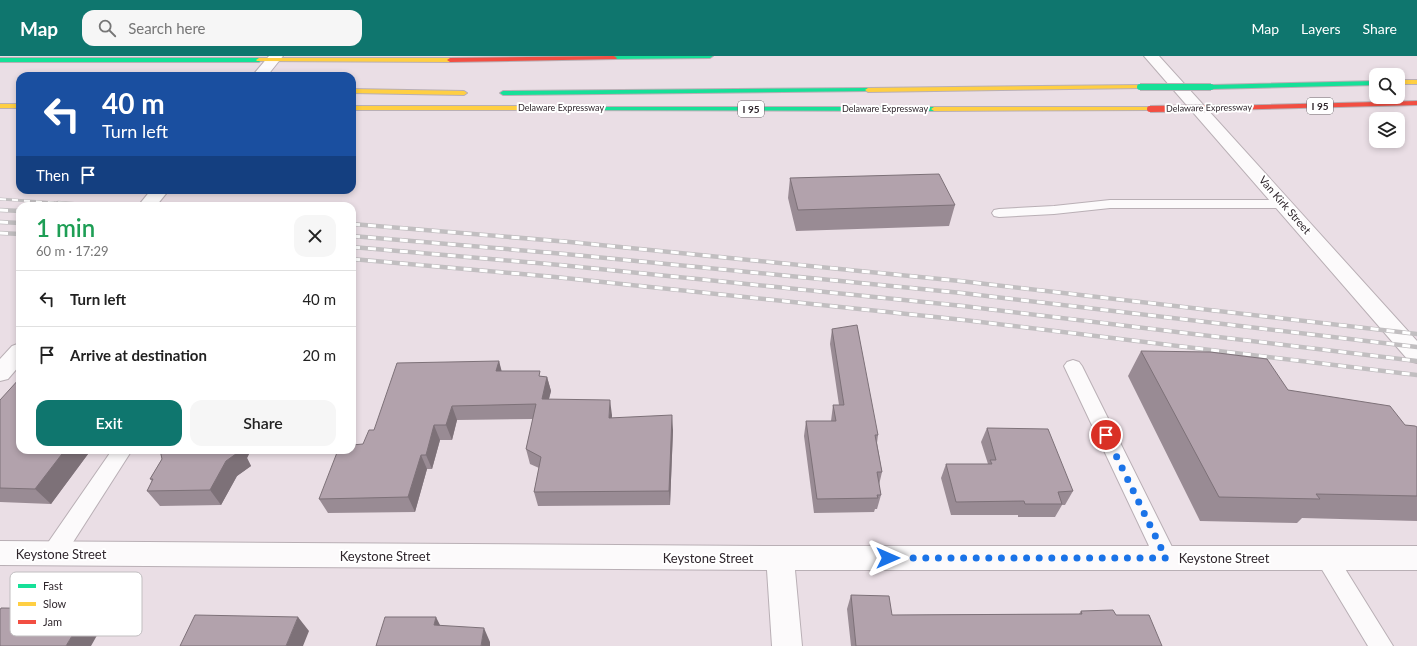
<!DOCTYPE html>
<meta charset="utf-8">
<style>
:root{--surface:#fff;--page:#f6f6f6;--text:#222;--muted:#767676;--line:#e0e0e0;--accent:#0f766e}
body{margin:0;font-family:Lato,sans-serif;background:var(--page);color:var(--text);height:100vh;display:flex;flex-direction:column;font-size:15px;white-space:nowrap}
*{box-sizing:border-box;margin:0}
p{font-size:13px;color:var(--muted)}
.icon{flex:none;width:22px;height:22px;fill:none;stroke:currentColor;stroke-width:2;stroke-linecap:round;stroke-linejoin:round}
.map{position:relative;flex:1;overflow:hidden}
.panel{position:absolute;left:16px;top:146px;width:340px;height:252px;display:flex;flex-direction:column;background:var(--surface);border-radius:12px;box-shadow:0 2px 6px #0003}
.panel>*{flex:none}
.guide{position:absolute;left:16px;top:16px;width:340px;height:122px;border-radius:12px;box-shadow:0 2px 6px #0003;background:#1a4fa0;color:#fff;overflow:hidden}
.buttons{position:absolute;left:1369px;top:12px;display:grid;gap:8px}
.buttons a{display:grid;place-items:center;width:36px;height:36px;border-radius:8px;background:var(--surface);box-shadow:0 2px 6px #0003;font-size:20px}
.pin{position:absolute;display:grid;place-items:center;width:34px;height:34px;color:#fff;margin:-17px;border:2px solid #fff;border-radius:50%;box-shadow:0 1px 4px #0007}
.me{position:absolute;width:44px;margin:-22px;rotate:90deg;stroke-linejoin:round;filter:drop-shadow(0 0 3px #0008)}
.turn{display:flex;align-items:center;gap:14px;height:84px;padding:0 20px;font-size:18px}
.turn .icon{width:52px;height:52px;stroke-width:2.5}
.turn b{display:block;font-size:28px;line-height:34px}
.then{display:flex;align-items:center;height:38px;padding:0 20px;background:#0003;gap:8px;font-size:15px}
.round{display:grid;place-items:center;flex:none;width:42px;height:42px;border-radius:12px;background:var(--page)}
.summary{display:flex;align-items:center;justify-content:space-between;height:68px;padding:0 20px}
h1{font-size:24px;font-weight:600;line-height:30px;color:#1e9e55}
.cta{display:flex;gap:8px;margin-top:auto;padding:8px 20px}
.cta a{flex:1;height:46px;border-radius:12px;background:var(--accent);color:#fff;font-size:16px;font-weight:600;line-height:46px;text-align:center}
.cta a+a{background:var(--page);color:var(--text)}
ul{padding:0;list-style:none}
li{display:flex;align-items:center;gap:12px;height:56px;padding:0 20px;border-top:1px solid var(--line)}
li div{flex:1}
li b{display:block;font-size:15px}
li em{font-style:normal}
header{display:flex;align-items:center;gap:24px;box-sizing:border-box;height:56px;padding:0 20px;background:var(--accent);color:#fff}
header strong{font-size:19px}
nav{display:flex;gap:22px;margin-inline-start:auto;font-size:14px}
.search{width:280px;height:36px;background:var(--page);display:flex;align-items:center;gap:10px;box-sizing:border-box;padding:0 14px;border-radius:12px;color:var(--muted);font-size:15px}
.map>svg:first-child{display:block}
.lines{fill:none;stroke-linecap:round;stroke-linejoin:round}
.lane-casing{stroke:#b9afb5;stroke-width:2}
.street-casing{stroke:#b9afb5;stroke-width:2}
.fast-casing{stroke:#b9afb5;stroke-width:2}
.slow-casing{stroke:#b9afb5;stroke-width:2}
.jam-casing{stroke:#b9afb5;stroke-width:2}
.lane{fill:#fcfafb;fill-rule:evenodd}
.street{fill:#fcfafb;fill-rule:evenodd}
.fast{fill:#16e098;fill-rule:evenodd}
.slow{fill:#ffcf43;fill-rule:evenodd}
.jam{fill:#f24e42;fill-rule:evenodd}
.rail-far1-casing{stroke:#c1bec0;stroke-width:3}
.rail-casing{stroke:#c1bec0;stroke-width:4.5}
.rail-far1{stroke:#fff;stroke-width:2;stroke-dasharray:6;stroke-linecap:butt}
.rail{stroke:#fff;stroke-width:3;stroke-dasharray:8;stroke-linecap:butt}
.fast-bridge-casing{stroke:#b9afb5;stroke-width:8;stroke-linecap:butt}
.jam-bridge-casing{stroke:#b9afb5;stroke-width:8;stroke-linecap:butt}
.fast-bridge{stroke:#16e098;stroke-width:6}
.jam-bridge{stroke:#f24e42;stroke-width:6}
.wall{fill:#998b94}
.shaded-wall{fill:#7d7178}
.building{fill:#b2a2ac;stroke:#7d7178}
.route{stroke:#1a73e8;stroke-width:7;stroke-dasharray:0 12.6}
.labels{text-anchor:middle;stroke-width:4;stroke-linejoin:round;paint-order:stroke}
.far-street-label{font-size:9px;fill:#30272d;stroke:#fff}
.shield{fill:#fff;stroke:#6e686c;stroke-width:1}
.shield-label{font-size:10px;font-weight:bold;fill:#30272d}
.street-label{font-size:11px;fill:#30272d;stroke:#fff}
.near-street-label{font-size:13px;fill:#30272d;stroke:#fff}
.key{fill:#fff;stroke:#c1bec0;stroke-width:1}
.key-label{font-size:11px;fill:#30272d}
</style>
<header>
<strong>Map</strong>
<div class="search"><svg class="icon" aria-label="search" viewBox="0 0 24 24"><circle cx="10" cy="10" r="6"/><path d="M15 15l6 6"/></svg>Search here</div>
<nav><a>Map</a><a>Layers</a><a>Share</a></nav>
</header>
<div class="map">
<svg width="1417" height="590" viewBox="0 0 1417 590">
<rect width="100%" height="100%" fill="#eadee5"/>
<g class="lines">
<defs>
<path id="lane" d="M1110,144H1284L1289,145L1291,148L1289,151L1284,152H1110L1054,158L999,161L994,160L992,157L994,154L999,153L1054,150Z
M1073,304L1079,306L1082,310L1174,495L1177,502L1174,509L1166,512L1158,509L1064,310L1067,306Z
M112,394H132L61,505L53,508L45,505L42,498L45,491Z
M1326,492L1334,495L1393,590H1368L1315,502L1318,495Z"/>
<path id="street" d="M269,0H283L267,20H252Z
M1144,0H1159L1417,285V307L1409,305Z
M151,134H169L156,150H138Z
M20,287V309L8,323L0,325V303L12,290Z
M0,485L780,490H1417V514H795L802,590H772L767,514L0,509Z"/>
<path id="fast" d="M614,0H713L710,2L612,3L611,2Z
M0,2H259L262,4L259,6H0Z
M1376,25V29L1211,33L1208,31L1211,29Z
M868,32L871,34L870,35L503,39L500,37L503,35Z
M531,51H934L937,53L934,55L533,54L531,53Z"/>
<path id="slow" d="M259,2H450L453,4L450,6L257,5L256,4Z
M1398,24H1417V28H1398Z
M1140,29L1143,31L1142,32L868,36L865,34L868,32Z
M352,33L464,35L467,37L464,39L352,37Z
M0,48H20V52H0Z
M352,50H533L536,52L533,54H352Z
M1150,51L1152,52V54L934,55L931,53L934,51Z"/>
<path id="jam" d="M614,0L617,2L616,3L450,6L447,4L450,2Z
M1417,45V49L1222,54L1219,52L1222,50Z"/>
</defs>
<use href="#lane" class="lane-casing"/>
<use href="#street" class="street-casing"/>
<use href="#fast" class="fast-casing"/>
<use href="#slow" class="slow-casing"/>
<use href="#jam" class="jam-casing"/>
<use href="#lane" class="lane"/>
<use href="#street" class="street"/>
<use href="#fast" class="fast"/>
<use href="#slow" class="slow"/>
<use href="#jam" class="jam"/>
<defs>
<path id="rail-far1" d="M0,143L72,148"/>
<path id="rail" d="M58,147L98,150
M0,154L20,155
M0,166L20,167
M352,168L570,186L960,225L1417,278
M0,177L20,178
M352,180L565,198L962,237L1417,291
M352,191L560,209L963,250L1417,305
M352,203L555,221L964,264L1417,319"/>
</defs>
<use href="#rail-far1" class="rail-far1-casing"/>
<use href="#rail" class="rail-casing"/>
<use href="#rail-far1" class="rail-far1"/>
<use href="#rail" class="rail"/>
<defs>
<path id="fast-bridge" d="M1140,31H1211"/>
<path id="jam-bridge" d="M1150,53L1222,52"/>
</defs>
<use href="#fast-bridge" class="fast-bridge-casing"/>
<use href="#jam-bridge" class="jam-bridge-casing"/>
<use href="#fast-bridge" class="fast-bridge"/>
<use href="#jam-bridge" class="jam-bridge"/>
</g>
<path class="wall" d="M790,122L955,149L949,170L796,175L788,142Z
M832,273L878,379L877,387L882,416L879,429L881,439L877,453H875L874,456L814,457L804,380L806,365H831L833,349H839L830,288Z
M1141,295L1288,334L1405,369L1417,371V465L1302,462L1297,467L1200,465L1128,320Z
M499,305L501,315L547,321L551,335L549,343L612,359V362L673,374L670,449L538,450L534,436L539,412L530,408L526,393L533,363L457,364L452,384H440L432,413H427L415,456L328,457L319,443L363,388L374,374Z
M0,344L20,394H91L51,448L0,446Z
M987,372L1073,435L1065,449H1062L1055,461H1018V459H951L941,422L946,408H988L981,386Z
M160,394H251L247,402L251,410L237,420L221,449L160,450L147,435L152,425L150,423L162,403Z
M851,539L892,559L1079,558L1081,555L1116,559L1162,590H851L847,553Z"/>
<path class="shaded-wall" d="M499,305L503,320L496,315Z
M547,321L551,335L545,357L542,343Z
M610,344L612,359L611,377L609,362Z
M452,350L457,364L452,384L446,369Z
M672,359L673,374L670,449L669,435Z
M434,369L440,384L432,413L426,399Z
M65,394H91L51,448L35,433Z
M240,394H251L247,402L251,410L237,420L221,449L210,434L226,405Z
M421,399L427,413L415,456L408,441Z
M88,553L104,567L91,590H66Z
M298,561L309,575L303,590H286Z
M436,561L443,575L434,569Z
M484,572L490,586V590H481Z"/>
<path class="building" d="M939,118L955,149L798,154L790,122Z
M857,269L878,379H875L882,416H877L881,439H877L878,442L817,443L806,365H836L833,349H844L832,273Z
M1141,295L1210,296L1267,303L1288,334L1390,350L1405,369L1415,370L1417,371V440L1316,438L1320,443L1219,441Z
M499,305L496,315H540L539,320L547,321L542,343L610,344L609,362L672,359L669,435L534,436L541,401L526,393L536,348L452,350L446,369H434L426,399H421L408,441L319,443L338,394H352V389L363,388L369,374H374L397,307Z
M20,322V394H65L35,433L0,432V344Z
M987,372L1048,373L1073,435L1058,436L1062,448H1025L1024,445L956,446L946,408H992L990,404H996Z
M160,394H240V395L226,405L210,434L147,435L153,423H150L162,403Z
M851,539L889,540L892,559L1082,558L1081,555L1113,554L1116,559H1149L1162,590H856Z
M1,552L88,553L66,590H0V554Z
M195,559L298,561L286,590H180Z
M385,561H436L434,569L484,572L481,590H376Z"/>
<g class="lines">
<path class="route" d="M888,502H1166L1106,379"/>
</g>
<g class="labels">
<g class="far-street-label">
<text x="561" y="55">Delaware Expressway</text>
<text transform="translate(1209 52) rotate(-1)" y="3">Delaware Expressway</text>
<text x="885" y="56">Delaware Expressway</text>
</g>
<g class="shield">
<rect x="1307" y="42" width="26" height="16" rx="3"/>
<rect x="738" y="45" width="26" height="16" rx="3"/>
</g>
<g class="shield-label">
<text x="1320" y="54">I 95</text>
<text x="751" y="57">I 95</text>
</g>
<g class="street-label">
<text transform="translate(1285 149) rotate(49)" y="4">Van Kirk Street</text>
</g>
<g class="near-street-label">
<text x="61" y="503">Keystone Street</text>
<text x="385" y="505">Keystone Street</text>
<text x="708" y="507">Keystone Street</text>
<text x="1224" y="507">Keystone Street</text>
</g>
</g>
<rect x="10" y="516" width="132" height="64" rx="6" class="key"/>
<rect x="18" y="528" width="18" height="4" fill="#16e098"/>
<rect x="18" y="546" width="18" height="4" fill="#ffcf43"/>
<rect x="18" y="564" width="18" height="4" fill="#f24e42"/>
<g class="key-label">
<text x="43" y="534">Fast</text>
<text x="43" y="552">Slow</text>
<text x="43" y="570">Jam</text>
</g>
</svg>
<div class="buttons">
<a><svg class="icon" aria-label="search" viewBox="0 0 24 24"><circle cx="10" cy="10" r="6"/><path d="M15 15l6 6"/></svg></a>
<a><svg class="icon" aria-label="layers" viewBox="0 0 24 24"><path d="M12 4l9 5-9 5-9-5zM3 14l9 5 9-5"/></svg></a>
</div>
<div class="pin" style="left:1106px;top:379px;background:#d93025"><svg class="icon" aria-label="arrive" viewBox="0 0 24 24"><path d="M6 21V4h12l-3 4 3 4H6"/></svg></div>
<svg class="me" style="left:888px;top:502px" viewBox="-20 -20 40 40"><path d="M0-17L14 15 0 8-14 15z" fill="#1a73e8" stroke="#fff" stroke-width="4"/></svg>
<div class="guide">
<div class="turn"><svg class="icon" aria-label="left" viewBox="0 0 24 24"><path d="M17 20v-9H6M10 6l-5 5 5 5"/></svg><div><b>40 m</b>Turn left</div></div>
<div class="then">Then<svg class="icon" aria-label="arrive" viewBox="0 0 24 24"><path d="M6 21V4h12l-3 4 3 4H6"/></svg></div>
</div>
<section class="panel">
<div class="summary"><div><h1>1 min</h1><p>60 m · 17:29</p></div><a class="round"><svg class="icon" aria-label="close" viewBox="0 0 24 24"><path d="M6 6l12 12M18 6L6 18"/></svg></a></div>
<ul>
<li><svg class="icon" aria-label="left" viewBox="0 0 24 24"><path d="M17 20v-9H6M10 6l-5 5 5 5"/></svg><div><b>Turn left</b></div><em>40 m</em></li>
<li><svg class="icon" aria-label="arrive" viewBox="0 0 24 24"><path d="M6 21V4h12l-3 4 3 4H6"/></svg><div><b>Arrive at destination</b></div><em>20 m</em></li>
</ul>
<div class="cta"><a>Exit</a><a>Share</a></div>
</section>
</div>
